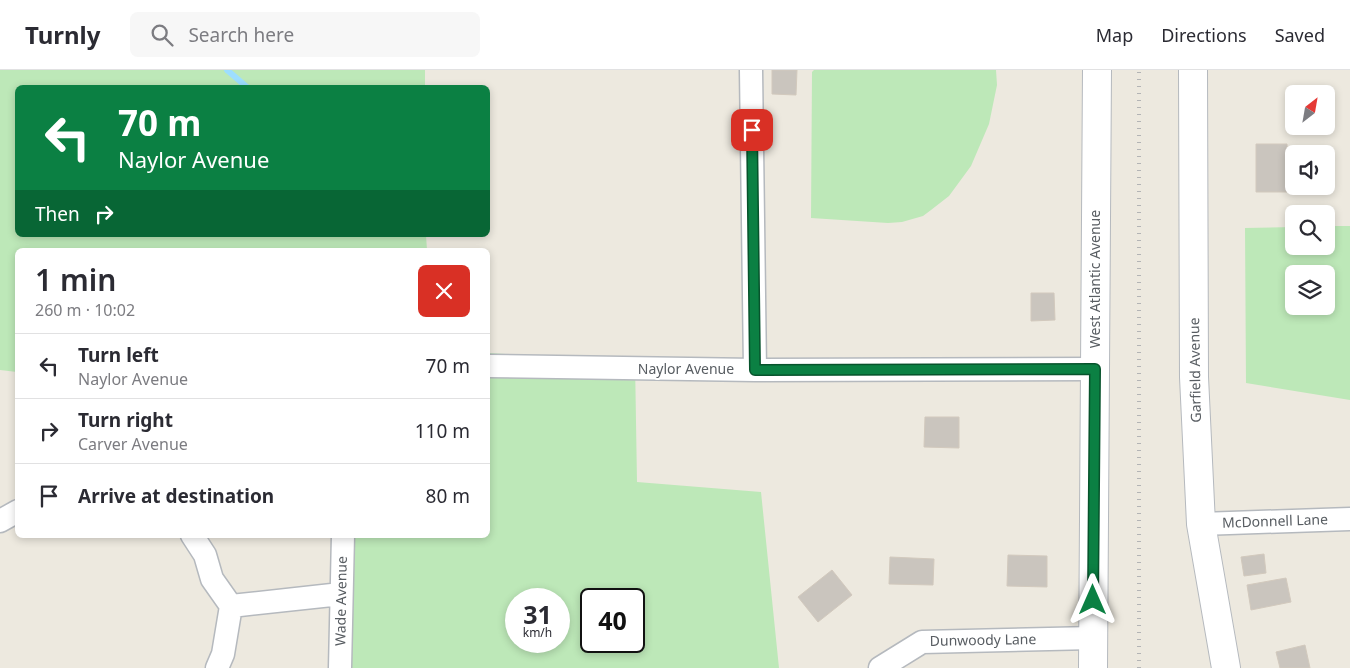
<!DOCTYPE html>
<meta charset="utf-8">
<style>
:root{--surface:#fff;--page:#f7f7f7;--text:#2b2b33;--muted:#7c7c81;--line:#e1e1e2}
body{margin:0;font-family:"Noto Sans",sans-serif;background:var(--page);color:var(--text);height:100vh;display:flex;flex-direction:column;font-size:19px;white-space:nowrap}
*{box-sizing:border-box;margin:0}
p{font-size:16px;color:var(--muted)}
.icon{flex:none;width:28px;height:28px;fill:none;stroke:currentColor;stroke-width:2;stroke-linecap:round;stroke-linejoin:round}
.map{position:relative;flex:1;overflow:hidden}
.side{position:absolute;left:15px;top:178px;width:475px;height:290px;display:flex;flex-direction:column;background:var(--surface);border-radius:8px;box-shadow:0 2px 8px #0003}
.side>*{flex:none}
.guide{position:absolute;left:15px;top:15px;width:475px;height:152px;border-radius:8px;box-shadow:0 2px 8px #0003;background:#0b8043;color:#fff;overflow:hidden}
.needle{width:32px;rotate:31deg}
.fabs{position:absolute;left:1285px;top:15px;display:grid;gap:10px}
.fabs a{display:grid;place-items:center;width:50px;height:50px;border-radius:8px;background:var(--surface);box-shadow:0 2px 8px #0003;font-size:25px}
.speed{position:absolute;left:505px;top:518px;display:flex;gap:10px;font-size:25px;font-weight:700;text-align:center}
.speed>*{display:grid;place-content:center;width:65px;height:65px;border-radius:50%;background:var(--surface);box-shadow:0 2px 8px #0003;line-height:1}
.speed small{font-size:12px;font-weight:400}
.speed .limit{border:2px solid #111;border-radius:8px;background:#fff;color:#111}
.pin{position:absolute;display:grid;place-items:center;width:42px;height:42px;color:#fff;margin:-21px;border-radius:10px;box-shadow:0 2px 8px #0006}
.me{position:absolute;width:55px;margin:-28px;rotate:0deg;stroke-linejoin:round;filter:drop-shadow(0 0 4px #0008)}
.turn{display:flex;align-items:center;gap:18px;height:105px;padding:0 20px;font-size:22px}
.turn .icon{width:65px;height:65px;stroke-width:2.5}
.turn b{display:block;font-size:35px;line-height:42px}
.then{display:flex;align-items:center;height:48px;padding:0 20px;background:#0003;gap:10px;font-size:19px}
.round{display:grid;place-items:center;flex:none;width:52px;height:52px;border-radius:8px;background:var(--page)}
.summary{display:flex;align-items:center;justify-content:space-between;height:85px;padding:0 20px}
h1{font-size:30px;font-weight:600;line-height:38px}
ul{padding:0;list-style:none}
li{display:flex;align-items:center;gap:15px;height:65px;padding:0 20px;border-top:1px solid var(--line)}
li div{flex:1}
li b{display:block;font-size:19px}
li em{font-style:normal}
header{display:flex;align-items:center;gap:30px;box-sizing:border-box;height:70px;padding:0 25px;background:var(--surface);border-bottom:1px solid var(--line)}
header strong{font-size:24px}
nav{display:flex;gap:28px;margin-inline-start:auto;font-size:18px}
.search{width:350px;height:45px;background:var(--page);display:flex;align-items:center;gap:12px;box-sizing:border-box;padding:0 18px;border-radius:8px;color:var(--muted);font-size:19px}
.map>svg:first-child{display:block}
.green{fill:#bde8b8;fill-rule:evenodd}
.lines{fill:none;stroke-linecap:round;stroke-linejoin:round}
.stream{stroke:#9ddeff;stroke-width:6}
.building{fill:#cac5be;stroke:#d2c9bd}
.minor-casing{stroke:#b5b9be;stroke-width:25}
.tertiary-casing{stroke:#b5b9be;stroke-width:30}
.minor{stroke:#fff;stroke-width:22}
.tertiary{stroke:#fff;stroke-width:28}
.rail{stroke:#b3b4b5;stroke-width:4;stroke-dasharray:1 6;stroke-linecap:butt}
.route-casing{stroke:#07532c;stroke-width:12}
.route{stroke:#0b8043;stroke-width:9}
.labels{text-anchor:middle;stroke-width:4;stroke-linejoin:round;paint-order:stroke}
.street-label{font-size:14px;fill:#585d62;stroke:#fff}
</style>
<header>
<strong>Turnly</strong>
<div class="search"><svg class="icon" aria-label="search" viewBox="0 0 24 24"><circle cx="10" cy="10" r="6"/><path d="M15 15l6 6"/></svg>Search here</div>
<nav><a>Map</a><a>Directions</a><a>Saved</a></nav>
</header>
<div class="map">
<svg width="1350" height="598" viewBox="0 0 1350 598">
<rect width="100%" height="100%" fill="#ede9df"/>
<path class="green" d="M0,0H425V18H18V165H426L427,180H18L17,302L0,300Z
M814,0H996L997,15L989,54L971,96L949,126L931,140L923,146L902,152L888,153L811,148L812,2Z
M1326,156H1350V330L1246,313L1245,158L1294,157V176H1326ZM1294,204H1326V236H1294Z
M488,283L635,291L637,412L761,422L779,598H347L336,465H488ZM516,529H559V571H516ZM591,529H634V571H591Z"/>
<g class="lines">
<path class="stream" d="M227,0L248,18"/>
</g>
<path class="building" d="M772,0H797L796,25L772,24Z
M1256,74H1287L1288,122H1256Z
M1031,223H1054L1055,250L1031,251Z
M925,347H959V378L924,377Z
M1264,484L1266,503L1244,506L1241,487Z
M1008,485L1047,486V517L1007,516Z
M890,487L934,489L933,515L889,514Z
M832,500L852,525L818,552L798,527Z
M1286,508L1291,532L1251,540L1247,515Z
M1305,575L1310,598H1280L1276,582Z"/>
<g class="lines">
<defs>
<path id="minor" d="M751,0L755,300
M488,296L755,300L1095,299
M0,451L18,441
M1201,454L1350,449
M192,465L205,485L212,509L231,536
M231,536L341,524
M217,598L223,584L231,536
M340,598L343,465
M880,598L922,572L1093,568"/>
<path id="tertiary" d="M1193,0L1194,307L1201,454L1226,598
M1093,598L1097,0"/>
</defs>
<use href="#minor" class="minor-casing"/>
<use href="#tertiary" class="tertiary-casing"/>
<use href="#minor" class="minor"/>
<use href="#tertiary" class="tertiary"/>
<path class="rail" d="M1139,598V0"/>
</g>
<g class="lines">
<defs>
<path id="route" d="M752,60L755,300L1095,299L1093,530"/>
</defs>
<use href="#route" class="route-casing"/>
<use href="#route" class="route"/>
</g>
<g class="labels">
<g class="street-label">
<text transform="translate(1095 209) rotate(-90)" y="5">West Atlantic Avenue</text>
<text x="686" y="304">Naylor Avenue</text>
<text transform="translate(1195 300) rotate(-91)" y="5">Garfield Avenue</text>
<text transform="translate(1275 451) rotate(-2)" y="5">McDonnell Lane</text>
<text transform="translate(341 531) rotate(-89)" y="5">Wade Avenue</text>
<text transform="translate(983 570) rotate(-1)" y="5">Dunwoody Lane</text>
</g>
</g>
</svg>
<div class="fabs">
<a><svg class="needle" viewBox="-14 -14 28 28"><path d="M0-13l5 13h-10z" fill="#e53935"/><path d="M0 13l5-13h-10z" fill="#7c7c81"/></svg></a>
<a><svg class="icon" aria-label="sound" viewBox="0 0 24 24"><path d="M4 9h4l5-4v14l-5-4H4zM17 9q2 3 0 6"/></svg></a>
<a><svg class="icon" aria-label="search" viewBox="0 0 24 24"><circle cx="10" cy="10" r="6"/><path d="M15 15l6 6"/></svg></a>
<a><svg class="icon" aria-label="layers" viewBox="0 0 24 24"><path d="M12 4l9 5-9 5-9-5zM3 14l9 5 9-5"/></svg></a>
</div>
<div class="speed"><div>31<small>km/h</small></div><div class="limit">40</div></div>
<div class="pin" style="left:752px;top:60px;background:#d93025"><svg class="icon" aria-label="arrive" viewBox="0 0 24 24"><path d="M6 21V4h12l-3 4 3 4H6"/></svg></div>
<svg class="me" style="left:1093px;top:530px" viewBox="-20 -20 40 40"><path d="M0-17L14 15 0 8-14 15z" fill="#0b8043" stroke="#fff" stroke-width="4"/></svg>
<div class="guide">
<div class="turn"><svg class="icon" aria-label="left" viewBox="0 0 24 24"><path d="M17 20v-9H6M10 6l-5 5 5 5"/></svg><div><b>70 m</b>Naylor Avenue</div></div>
<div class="then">Then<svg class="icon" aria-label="right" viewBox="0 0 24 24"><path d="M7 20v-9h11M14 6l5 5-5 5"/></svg></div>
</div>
<section class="side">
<div class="summary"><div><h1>1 min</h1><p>260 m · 10:02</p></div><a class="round" style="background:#d93025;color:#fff"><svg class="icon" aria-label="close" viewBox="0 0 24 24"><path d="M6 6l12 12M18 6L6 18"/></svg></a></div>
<ul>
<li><svg class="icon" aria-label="left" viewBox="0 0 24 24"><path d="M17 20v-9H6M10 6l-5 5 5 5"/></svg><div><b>Turn left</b><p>Naylor Avenue</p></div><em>70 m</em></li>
<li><svg class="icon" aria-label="right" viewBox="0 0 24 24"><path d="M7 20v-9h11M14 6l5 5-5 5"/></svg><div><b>Turn right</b><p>Carver Avenue</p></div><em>110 m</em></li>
<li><svg class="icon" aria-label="arrive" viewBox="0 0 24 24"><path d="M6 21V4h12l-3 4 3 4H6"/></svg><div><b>Arrive at destination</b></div><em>80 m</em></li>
</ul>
</section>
</div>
